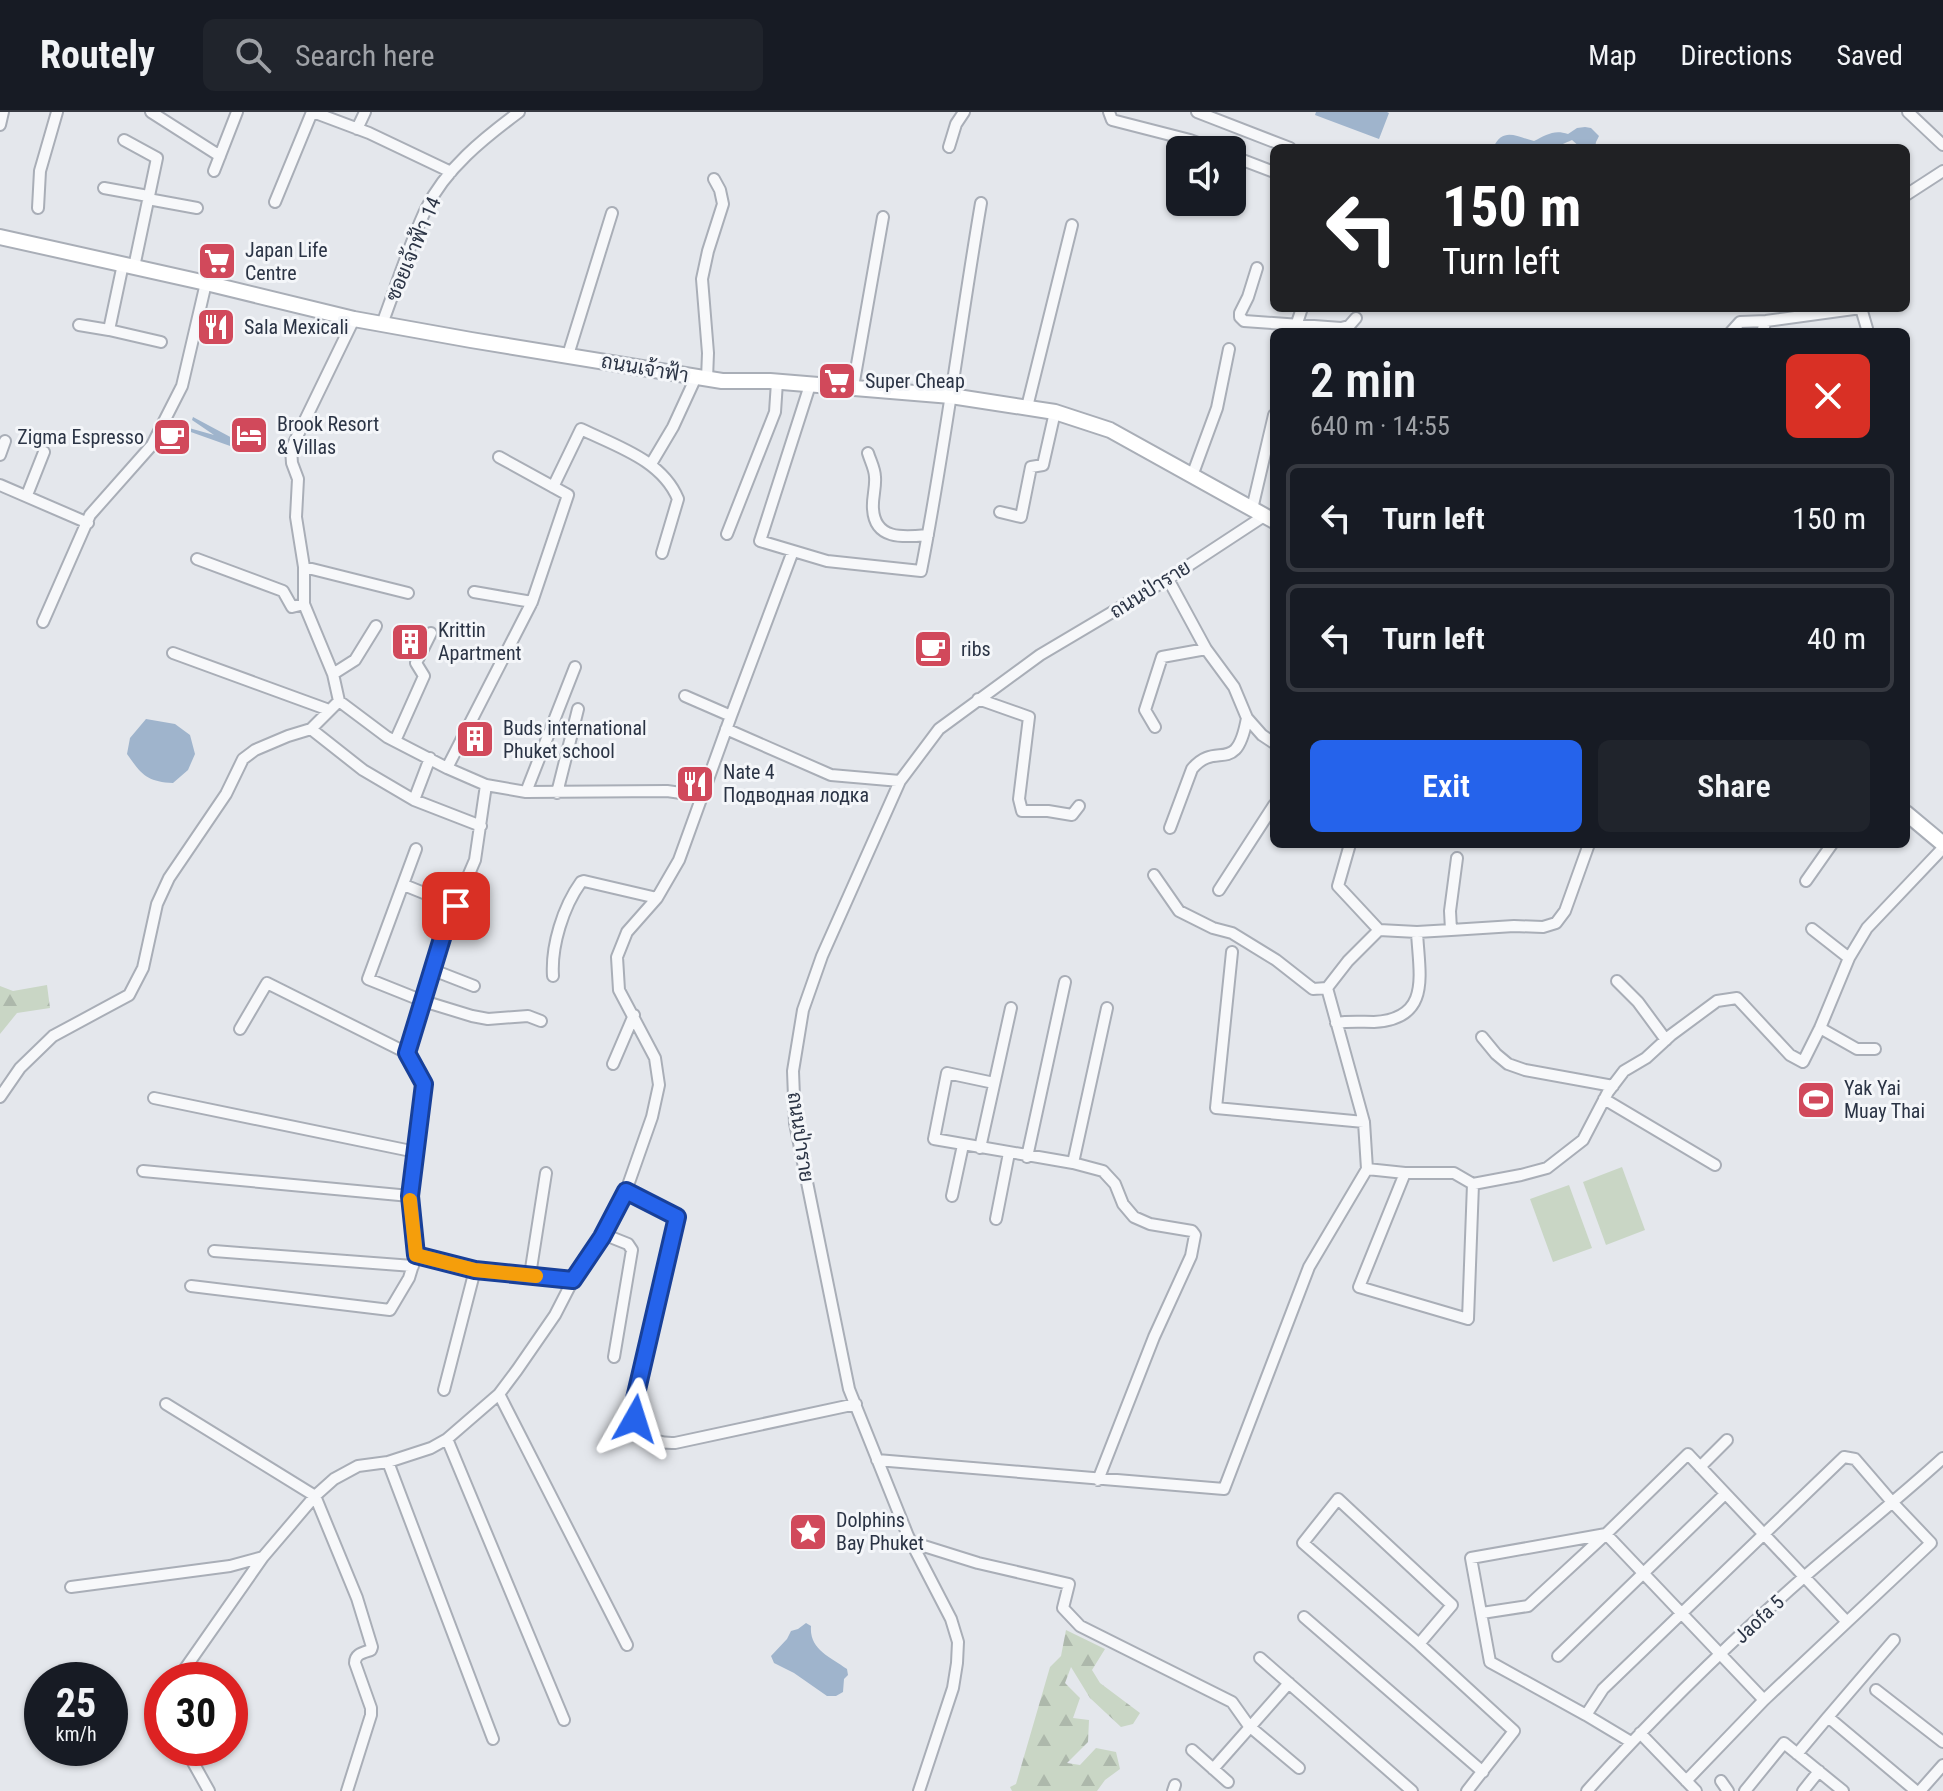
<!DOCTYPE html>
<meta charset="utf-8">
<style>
:root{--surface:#171b24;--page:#20242c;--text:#f1f3f6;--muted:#9ea1a6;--line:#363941;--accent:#2563eb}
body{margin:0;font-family:"Roboto Condensed",Sarabun,sans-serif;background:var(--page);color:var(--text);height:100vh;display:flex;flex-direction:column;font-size:30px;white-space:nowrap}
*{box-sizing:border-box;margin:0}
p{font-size:26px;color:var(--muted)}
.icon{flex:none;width:44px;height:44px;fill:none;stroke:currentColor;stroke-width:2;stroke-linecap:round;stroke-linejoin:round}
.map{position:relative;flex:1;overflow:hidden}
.drawer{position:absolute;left:1270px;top:216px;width:640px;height:520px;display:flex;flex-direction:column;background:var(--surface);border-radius:12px;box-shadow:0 2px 6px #0004}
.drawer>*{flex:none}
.top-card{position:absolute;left:1270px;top:32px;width:640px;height:168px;border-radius:12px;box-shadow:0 2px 6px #0004;background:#202124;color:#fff;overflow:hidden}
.tools{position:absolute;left:1166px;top:24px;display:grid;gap:16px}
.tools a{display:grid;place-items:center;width:80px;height:80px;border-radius:12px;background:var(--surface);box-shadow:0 2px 6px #0004;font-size:40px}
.speed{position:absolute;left:24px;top:1550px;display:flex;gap:16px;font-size:40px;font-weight:700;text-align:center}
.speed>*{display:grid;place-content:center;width:104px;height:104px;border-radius:50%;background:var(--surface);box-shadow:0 2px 6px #0004;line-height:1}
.speed small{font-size:20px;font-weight:400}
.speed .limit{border:12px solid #d22;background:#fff;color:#111}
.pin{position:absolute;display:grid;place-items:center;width:68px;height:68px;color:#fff;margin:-34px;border-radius:16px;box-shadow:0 4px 12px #0006}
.me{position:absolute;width:88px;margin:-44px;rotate:6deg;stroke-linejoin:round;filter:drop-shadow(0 0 6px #0008)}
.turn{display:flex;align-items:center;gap:28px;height:168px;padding:0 40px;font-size:36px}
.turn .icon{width:104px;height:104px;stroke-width:2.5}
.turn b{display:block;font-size:56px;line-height:68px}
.round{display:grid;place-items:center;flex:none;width:84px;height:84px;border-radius:12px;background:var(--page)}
.summary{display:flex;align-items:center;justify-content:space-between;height:136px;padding:0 40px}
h1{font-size:48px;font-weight:600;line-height:60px}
.cta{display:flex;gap:16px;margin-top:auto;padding:16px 40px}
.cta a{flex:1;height:92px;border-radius:12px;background:var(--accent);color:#fff;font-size:32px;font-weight:600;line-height:92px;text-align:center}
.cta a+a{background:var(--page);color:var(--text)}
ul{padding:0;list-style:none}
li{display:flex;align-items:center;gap:24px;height:108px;margin:0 16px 12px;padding:0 24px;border:4px solid var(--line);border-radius:12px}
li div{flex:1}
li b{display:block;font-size:30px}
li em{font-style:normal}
header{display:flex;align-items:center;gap:48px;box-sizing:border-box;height:112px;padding:0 40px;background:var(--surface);border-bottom:2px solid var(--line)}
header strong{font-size:38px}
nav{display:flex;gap:44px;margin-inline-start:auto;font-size:28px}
.search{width:560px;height:72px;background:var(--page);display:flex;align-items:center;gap:20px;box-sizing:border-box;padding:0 28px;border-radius:12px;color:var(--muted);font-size:30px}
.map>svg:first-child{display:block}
.grass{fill:#c9d6c5}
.forest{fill:url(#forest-firs)}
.water{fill:#9fb4cc}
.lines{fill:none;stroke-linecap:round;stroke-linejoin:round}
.minor-casing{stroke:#a9aeb7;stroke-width:14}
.secondary-casing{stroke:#a9aeb7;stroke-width:18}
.minor{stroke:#f7f8fa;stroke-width:10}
.secondary{stroke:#fff;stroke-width:14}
.route-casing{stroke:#184099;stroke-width:20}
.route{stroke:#2563eb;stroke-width:14}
.slow{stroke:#f59e0b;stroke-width:14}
.labels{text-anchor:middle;stroke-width:6;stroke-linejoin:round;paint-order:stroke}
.street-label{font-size:20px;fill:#2b3445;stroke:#f4f6f9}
.poi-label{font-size:20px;fill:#2b3445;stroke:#f4f6f9;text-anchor:start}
</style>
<header>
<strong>Routely</strong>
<div class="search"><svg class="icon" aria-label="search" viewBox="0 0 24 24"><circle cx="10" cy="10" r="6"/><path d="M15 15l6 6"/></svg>Search here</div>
<nav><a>Map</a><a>Directions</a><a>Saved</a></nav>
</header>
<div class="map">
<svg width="1943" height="1679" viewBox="0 0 1943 1679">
<defs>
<pattern id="forest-firs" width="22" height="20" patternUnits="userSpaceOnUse" patternTransform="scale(2)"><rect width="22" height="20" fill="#c9d6c5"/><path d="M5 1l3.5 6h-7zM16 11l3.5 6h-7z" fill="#adb8ab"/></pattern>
</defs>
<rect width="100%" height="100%" fill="#e4e7ec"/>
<path class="grass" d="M1622,1055L1645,1118L1606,1133L1583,1070Z
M1569,1073L1592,1136L1553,1150L1530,1087Z"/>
<path class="forest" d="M47,873L50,896L17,901L0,922V874L13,879Z
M1066,1518L1105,1537L1092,1558L1100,1571L1140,1601L1133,1612L1121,1615L1090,1586L1071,1555L1065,1571L1080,1586L1073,1606L1089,1608L1088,1630L1067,1651L1080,1653L1096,1636L1116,1640L1120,1657L1105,1668L1097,1679H1012L1010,1675L1016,1672L1050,1555L1061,1544Z"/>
<path class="water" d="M1316,0H1387L1389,1L1379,27L1315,3Z
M1585,15L1591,16L1599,24L1596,30L1595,36H1581L1572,28C1565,31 1558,35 1549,35C1542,36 1537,34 1531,36H1493C1503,14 1517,25 1534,29C1546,23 1554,17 1568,22L1577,16Z
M193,305L260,341L247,340L188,319L189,316L214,323L192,308Z
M146,607L175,612L190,623L195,642L188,658L173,671C147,670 141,662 127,642L130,626Z
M806,1511L811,1514C809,1537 830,1545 847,1557L848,1563L844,1567L843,1580L836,1584H827L794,1561L774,1551L771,1544L787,1527L791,1519L798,1517Z"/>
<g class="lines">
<defs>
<path id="minor" d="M151,0L220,44
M313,0L369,21L451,60
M1109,0L1112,8L1190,28L1217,38
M1197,0L1290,36
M1908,0L1943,33
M0,13L3,0
M357,17L365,0
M124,28L157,46L134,155
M949,35L956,12L964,0
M1232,44L1274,60
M214,59L237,0
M104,76L148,84
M1906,83L1943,59
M148,87L197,96
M275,90L312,0
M38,96L40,59L57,0
M123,152L109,218L161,230
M1257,156L1248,185L1240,201V205L1244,209L1341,216L1349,214L1356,206
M1861,196L1868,220
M354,207L291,337L292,351L298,367L296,405L304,455V492L333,562L339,589L387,625L447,656L486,673L526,680L667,679L702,684
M382,212C396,175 409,133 426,97C445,57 484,26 519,0
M79,213L109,218
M1294,220L1302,196
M1731,220L1740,210L1766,209L1861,196
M1762,220L1766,209
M568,243L612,101
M707,267L708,241L702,167L708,139L723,92L720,78L714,67
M810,273L760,429L827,449L921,459C945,337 960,214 981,91
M853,275L883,105
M1027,295L1072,113
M868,341C870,348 875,357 875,365C876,376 872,386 873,397C875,429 905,425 928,423
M0,343L5,329
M651,352L673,315L696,265
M1192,364L1217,296L1229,237
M0,373L88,411
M553,375L581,317C616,334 662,348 678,387L662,441
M27,383L44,340
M1252,397L1274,303
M1000,400L1021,405L1031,355L1043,353L1055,300
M727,422L775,300L777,270
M197,447L283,479L292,495L304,492
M304,455L408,481
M1168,467L1206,537L1234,575L1247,606L1262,623L1274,631
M474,480L532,490
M43,510L90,403L152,333L182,274L206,171
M173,541L329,598
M333,562L355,548L376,514
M685,584L731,604
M978,587L1029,605L1019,687L1022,699H1048L1072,703L1079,694
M1155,615L1145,598L1162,545L1206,537
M311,617L363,658L414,688L481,714
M726,617L831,663L900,669
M395,629L424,564L416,551L431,521
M447,656L532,490L568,383L499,345
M526,680L575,555
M557,681L578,597
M414,688L430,646
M1170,716L1192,657C1217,627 1236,666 1247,606
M1350,732L1338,774L1379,818L1417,820L1451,818L1450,799L1457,746
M416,737L368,867L423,889L472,904L488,907L528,904L541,909
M1154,763L1179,799L1213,816L1232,821L1276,848L1313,877L1327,876
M1806,769L1832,732
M404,773L456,794
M1219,778L1274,693
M1812,817L1849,846
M1451,818L1514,814L1543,815L1556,811L1565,799L1589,732
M1232,840L1216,996L1364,1010
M433,858L474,874
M553,864C551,834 563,795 581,770L584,769L657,786
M1617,869L1638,890L1666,928
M1336,911C1349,909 1361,910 1374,910C1432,907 1419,862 1417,820
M1820,916L1857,937H1875
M240,917L267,871L407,941
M1482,925L1496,942L1508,952L1525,958L1613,974
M613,952L634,903
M994,971L947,961L934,1027L1073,1051L1103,1059L1115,1072L1123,1092L1134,1105L1150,1112L1192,1119L1195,1123L1191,1144L1154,1225L1098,1368
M0,985L20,956L53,924L129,883L143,856L157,792L169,766L226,682L243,647L255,638L288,624L311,617L339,589
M154,986L416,1040
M1604,987L1715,1053
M980,1036L1011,896
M1027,1045L1065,870
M1073,1051L1107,896
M1367,1057L1405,1061H1454L1473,1072L1521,1063L1547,1056L1583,1028L1608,980L1624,959L1646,946L1671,923L1717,889L1737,886L1790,943L1803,950L1820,916L1849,846L1867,816L1943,736
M143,1059L410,1084
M1405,1061L1359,1175L1468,1207L1473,1072
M626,1079L677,1105L633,1295C637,1320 647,1332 675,1331L856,1292
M952,1084L963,1033
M996,1107L1009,1041
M603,1122L628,1132L632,1138L614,1245
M214,1139L413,1154
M416,1143L475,1158L573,1168
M530,1163L546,1061
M191,1174L390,1198L409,1166L416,1143L410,1084L424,972L407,941L443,823L475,748L486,673
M444,1278L475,1158
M499,1282L627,1533
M166,1292L315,1384L357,1486L372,1535L371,1538C362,1541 355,1542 355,1551L371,1596V1603L347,1679
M447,1327L564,1608
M877,1348L1224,1377L1309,1155L1367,1057L1364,1010L1327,876L1348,849L1379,818
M388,1350L493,1627
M1700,1355L1727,1328
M911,1430L978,1451L1069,1472L1063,1496L1080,1514L1232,1590L1249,1614L1299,1656
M71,1475L230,1454L263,1445
M1482,1501L1528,1494L1606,1422L1764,1588
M1304,1505L1483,1660
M1419,1532L1452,1493L1338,1387L1303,1431L1419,1532L1514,1619L1467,1679
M1558,1544L1725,1382
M1260,1546L1412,1679
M177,1568L263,1445L315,1384L334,1367L358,1354L388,1350L431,1336L447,1327L499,1282L517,1258L555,1203L573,1168L602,1125L626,1079L652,1005L659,973L655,946L619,878L617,845L627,820L657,786L679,748L731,604L793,439
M1876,1578L1943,1630
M1586,1603L1603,1577L1844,1345L1855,1347L1892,1390L1931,1431L1764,1588L1686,1669
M1828,1605L1894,1528
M1640,1621L1696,1679
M1631,1630L1586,1603L1490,1550L1471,1446L1606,1422L1688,1342L1847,1510
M185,1636L209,1679
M1192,1638L1228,1670
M1797,1642L1828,1605L1916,1679
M1213,1657L1289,1571
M1721,1669L1728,1679
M919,1679L953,1576L957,1551L958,1530L951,1507L908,1424L849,1277L795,1011L793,959L803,898L822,844L900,669L939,617L1040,543L1168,467L1264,404
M1173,1679L1175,1673
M1587,1679C1655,1603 1728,1532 1804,1465C1850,1425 1898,1387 1943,1346
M1745,1679L1784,1631L1843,1679
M1803,1679L1819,1659
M1920,1679L1943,1653"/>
<path id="secondary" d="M0,125L206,171L354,207L471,228L722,269H770L951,284L1055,300L1110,318L1274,409
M1906,701L1943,732"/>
</defs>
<use href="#minor" class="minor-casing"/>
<use href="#secondary" class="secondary-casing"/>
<use href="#minor" class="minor"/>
<use href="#secondary" class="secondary"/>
</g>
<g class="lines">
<defs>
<path id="route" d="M456,794L443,823L407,941L424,972L410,1084L416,1143L475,1158L573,1168L602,1125L626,1079L677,1105L633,1295L635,1307"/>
</defs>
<use href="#route" class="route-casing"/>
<use href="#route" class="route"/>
<path class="slow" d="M410,1088L416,1143L475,1158L536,1164"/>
</g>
<defs>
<symbol id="supermarket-square" viewBox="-11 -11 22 22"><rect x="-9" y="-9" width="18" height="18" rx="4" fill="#d1495b" stroke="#f4f6f9"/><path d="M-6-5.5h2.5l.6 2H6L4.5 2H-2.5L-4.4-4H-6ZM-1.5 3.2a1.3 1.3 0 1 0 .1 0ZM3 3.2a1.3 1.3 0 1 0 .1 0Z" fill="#fff"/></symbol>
<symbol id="restaurant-square" viewBox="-11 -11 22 22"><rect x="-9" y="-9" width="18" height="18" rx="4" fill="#d1495b" stroke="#f4f6f9"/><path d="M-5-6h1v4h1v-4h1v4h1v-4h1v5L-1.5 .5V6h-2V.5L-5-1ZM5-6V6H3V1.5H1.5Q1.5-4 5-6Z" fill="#fff"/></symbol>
<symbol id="hotel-square" viewBox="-11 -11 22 22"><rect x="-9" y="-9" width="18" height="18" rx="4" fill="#d1495b" stroke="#f4f6f9"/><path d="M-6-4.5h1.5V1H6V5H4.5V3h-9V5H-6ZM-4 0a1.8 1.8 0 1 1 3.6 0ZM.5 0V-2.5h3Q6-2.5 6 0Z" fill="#fff"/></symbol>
<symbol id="cafe-square" viewBox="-11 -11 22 22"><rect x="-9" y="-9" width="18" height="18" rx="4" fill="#d1495b" stroke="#f4f6f9"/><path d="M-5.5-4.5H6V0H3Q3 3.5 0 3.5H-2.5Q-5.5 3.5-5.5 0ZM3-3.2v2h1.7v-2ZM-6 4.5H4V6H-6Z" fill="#fff"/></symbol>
<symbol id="building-square" viewBox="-11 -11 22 22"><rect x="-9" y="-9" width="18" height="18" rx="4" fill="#d1495b" stroke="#f4f6f9"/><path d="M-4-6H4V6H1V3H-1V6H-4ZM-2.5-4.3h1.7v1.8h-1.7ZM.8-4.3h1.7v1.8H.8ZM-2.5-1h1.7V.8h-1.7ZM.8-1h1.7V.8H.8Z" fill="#fff"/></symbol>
<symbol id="stadium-square" viewBox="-11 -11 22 22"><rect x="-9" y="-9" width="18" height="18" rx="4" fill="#d1495b" stroke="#f4f6f9"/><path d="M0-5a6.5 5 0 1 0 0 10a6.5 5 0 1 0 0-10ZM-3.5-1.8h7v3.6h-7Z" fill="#fff"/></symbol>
<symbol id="sight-square" viewBox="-11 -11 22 22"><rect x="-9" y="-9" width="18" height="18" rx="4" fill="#d1495b" stroke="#f4f6f9"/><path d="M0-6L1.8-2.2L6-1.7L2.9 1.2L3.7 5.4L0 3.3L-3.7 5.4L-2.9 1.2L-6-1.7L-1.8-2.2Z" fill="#fff"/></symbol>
</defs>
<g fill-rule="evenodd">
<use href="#supermarket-square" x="195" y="127" width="44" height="44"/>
<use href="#restaurant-square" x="194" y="193" width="44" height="44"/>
<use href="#supermarket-square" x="815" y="247" width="44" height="44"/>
<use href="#hotel-square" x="227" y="301" width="44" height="44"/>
<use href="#cafe-square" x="150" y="303" width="44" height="44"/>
<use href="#building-square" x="388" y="508" width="44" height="44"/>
<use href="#cafe-square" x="911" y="515" width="44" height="44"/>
<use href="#building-square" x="453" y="605" width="44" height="44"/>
<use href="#restaurant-square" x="673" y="650" width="44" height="44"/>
<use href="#stadium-square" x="1794" y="966" width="44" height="44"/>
<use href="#sight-square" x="786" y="1398" width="44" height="44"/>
</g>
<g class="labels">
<g class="street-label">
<text transform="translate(413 137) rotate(-67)" y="7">ซอยเจ้าฟ้า 14</text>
<text transform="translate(645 256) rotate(10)" y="7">ถนนเจ้าฟ้า</text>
<text transform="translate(1150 477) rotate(-32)" y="7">ถนนป่าราย</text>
<text transform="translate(801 1025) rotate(82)" y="7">ถนนป่าราย</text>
<text transform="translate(1759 1507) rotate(-43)" y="7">Jaofa 5</text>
</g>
<g class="poi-label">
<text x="245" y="145">Japan Life<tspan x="245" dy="23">Centre</tspan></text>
<text x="244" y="222">Sala Mexicali</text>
<text x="865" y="276">Super Cheap</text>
<text x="277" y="319">Brook Resort<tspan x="277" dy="23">&amp; Villas</tspan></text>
<text x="144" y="332" text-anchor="end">Zigma Espresso</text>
<text x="438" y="525">Krittin<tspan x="438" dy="23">Apartment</tspan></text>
<text x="961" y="544">ribs</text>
<text x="503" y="623">Buds international<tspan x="503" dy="23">Phuket school</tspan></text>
<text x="723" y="667">Nate 4<tspan x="723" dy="23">Подводная лодка</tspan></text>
<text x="1844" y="983">Yak Yai<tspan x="1844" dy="23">Muay Thai</tspan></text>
<text x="836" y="1415">Dolphins<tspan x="836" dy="23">Bay Phuket</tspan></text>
</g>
</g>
</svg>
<div class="tools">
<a><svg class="icon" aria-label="sound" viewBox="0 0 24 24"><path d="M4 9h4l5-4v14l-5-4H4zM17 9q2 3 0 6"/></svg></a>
</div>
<div class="speed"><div>25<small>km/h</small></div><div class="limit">30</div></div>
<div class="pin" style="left:456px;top:794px;background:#d93025"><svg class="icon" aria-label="arrive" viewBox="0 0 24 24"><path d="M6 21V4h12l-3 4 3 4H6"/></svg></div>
<svg class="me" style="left:635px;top:1307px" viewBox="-20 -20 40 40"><path d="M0-17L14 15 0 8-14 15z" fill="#2563eb" stroke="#fff" stroke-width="4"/></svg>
<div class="top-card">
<div class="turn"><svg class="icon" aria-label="left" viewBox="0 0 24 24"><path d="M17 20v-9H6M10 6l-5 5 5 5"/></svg><div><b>150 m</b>Turn left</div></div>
</div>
<section class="drawer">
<div class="summary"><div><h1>2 min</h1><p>640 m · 14:55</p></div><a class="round" style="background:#d93025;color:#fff"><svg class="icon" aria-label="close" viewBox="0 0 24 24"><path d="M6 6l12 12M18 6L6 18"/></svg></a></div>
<ul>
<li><svg class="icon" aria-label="left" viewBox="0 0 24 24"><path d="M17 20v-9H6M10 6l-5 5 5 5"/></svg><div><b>Turn left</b></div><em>150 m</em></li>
<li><svg class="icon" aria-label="left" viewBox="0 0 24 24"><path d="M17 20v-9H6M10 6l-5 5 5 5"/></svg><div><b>Turn left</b></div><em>40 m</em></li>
</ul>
<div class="cta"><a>Exit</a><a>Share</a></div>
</section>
</div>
